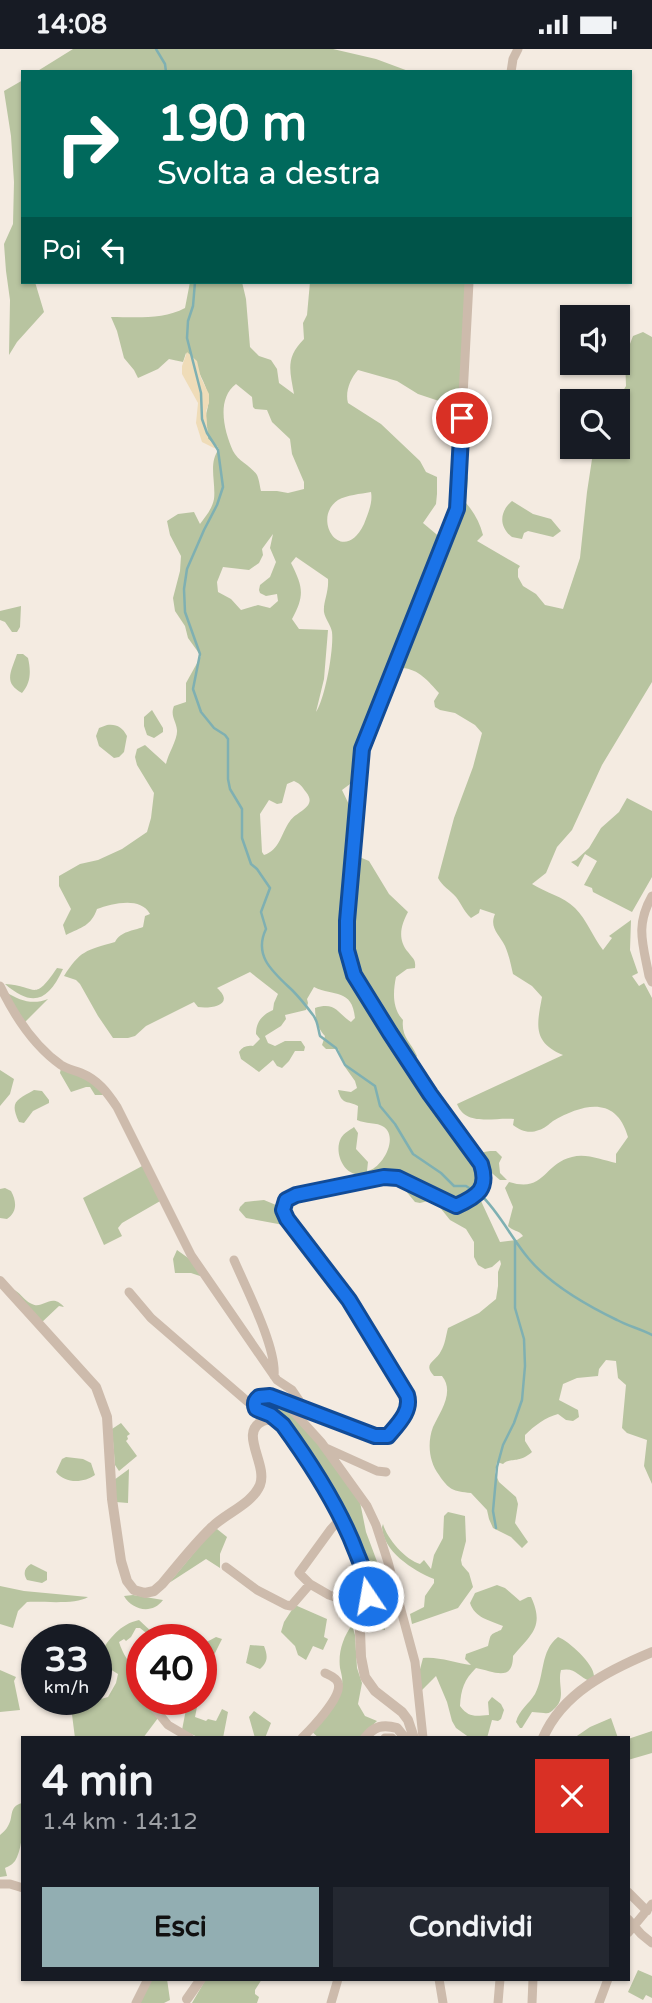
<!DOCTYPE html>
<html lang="it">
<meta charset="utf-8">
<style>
:root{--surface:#171b24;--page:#242831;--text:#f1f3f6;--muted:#9ea1a6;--accent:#92aeb2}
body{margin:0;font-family:"Varela Round",sans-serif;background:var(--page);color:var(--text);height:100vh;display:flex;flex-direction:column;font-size:26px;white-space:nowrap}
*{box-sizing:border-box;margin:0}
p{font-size:23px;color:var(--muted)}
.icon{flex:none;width:38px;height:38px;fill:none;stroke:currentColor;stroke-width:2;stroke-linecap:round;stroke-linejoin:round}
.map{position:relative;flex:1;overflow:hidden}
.details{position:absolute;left:21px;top:1687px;width:609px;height:245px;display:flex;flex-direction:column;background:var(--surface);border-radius:0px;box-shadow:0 2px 5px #0004}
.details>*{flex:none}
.banner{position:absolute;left:21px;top:21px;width:611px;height:214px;border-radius:0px;box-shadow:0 2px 5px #0004;background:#00695c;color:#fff;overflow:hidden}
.tools{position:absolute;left:560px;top:256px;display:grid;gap:14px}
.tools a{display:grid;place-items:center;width:70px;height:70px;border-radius:0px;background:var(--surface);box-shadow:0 2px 5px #0004;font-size:35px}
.speed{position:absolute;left:21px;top:1575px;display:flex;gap:14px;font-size:35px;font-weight:700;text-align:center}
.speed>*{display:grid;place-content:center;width:91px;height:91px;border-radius:50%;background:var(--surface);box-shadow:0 2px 5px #0004;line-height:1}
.speed small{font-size:18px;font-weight:400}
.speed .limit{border:10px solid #d22;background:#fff;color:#111}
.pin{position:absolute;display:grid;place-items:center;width:60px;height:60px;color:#fff;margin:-30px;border:4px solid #fff;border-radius:50%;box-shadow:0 2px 7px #0007}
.me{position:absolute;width:77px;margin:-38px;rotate:348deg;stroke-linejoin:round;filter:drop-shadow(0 0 5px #0008)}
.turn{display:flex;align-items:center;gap:24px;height:147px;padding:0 21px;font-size:32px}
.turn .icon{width:91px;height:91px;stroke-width:2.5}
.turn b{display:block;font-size:49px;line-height:60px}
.then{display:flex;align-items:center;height:66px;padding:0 21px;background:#0003;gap:14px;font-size:26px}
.round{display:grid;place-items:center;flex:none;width:74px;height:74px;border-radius:0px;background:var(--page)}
.overview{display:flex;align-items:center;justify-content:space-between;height:119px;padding:0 21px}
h1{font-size:42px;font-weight:800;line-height:52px}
.cta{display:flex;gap:14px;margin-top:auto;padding:14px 21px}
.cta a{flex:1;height:80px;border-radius:0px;background:var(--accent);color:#111;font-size:28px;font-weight:800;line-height:80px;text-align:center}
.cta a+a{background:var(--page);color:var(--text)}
.status{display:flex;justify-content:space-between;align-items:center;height:49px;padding:0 35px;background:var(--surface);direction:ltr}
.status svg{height:19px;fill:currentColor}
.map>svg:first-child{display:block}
.green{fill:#b8c4a0;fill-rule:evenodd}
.sand{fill:#efdcb8}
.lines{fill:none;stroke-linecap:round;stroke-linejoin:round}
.stream{stroke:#7fb0b2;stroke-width:2.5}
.minor{stroke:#cdbbac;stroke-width:9}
.tertiary{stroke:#cdbbac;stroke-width:10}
.route-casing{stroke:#114b97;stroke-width:18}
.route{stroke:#1a73e8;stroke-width:12}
</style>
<div class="status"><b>14:08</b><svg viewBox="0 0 49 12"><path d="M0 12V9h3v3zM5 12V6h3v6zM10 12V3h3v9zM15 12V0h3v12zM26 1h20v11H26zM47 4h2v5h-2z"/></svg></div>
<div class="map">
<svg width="652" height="1954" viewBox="0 0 652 1954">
<rect width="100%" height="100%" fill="#f4ebe1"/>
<path class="green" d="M73,0H333L376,10L411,23H36Z
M23,31V233H35L44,263L17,293L9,306L10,251L6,222L4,195L13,175L14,133L11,87L4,42Z
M190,233H242L246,250L250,298L259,307L271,311L277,320L279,334L294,345C290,322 285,309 304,290L303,274L307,266L310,233H467L460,359L418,345L397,332L358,321C350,330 345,343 348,354L381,375L420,412L426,423L437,428V445L436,455L423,474L442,490L359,694L354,732L342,741L354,766L349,915L482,1119L480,1134L475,1139L500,1193L517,1191L523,1187C519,1181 512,1182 508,1177L513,1158L505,1139L509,1133C545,1144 543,1115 572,1108C586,1104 602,1111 616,1114V1105L628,1088C616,1046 583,1055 553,1072C549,1075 544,1080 539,1081C529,1085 521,1082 513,1076L514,1070C494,1068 466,1078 457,1055L563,1006C532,993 537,975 542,948L532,937L513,925C511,916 509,906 505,897C499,885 489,879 495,865L480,860L479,864L471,869C463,861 462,856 456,848C450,841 442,837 438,829L454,769L473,718L482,684L475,676L455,664L440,661L435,658L434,652L439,644C428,632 419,620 402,619L370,703L361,772L358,769L363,705L455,471L463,425L467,426L468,429L466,454C474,463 480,474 483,486L477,492L520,517L518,520V528L523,537L536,545L545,556L563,560L580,509L587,443L594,397H618L617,352L626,337L625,308L633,287L643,283L652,288V633L602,716L572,781L557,798L546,824L532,835C546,844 563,847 575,859C587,871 593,888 603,901L612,889L609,887L631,871L630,901L638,924L632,927L639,937L644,934L652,949V1435L644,1417L647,1391L627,1384L622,1379L626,1336L618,1329L616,1312L606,1311L599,1320L598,1327L577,1329L563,1335L559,1351L578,1361L579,1368L573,1372L566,1371L558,1365C546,1368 534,1377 525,1386V1392L532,1403C518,1415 511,1408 503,1415L497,1413L495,1424L499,1433L516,1448L518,1455L515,1474L528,1493L522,1499L511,1488L493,1479L489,1470L487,1461L471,1444C453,1442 449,1441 439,1426C429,1413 427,1394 433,1378C440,1363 455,1343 442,1327H434C422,1314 436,1313 441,1302C445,1296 446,1286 448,1279L479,1264L496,1250L498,1237V1223L501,1215L500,1211L492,1218L485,1220L478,1216L474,1208V1193L466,1180L450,1171L438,1156L428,1152L420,1154L415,1153L405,1141L410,1133L385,1123L362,1128V1125C345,1129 333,1104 341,1089C344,1084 350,1081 354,1078L358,1084L356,1100L368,1113L367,1122C382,1120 399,1089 384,1078C377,1073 365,1075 357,1071L358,1057C348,1051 342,1057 338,1041L351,1043L357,1039L355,1032L345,1018L338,1000H326L322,996L325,987C318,980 315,969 315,959C336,952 338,965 351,973L355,969C352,939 334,948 314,938L307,950L308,954L306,961L285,966L286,970L281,977L265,987L268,994L275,997L285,992H301L305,998L304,1002H295L289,1012L282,1019L277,1017L273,1011L259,1023L241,1010L239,1003C242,998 247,996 253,997L260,990L256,985C256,973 262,966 273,961L274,954L278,945L250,923L217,939C236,956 211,960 198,958L194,953L146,977L135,987L128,989H113L98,967L80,935L76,931L64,927C80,902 86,901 115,893C121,882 133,882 143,878L145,867L150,865C140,847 112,855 97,860C91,877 82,878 66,886L63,876L71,860L59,837V827L80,815L98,811L122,800L147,783L151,769L154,744L137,716L135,708L137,700L145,696L166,715C168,705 178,690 177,681C176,671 170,667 174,657L186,653V634L201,607L188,589L185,577L175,562L173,549L180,522L181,507L170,486L167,472L178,465L194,463L200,475C206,467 212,460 214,450C216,433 208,414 219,400L208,390C208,382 206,374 206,367C206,363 208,359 208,356C211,340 195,316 186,304L183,313L169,310L158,320L138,329L134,321L124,309L117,282L111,268C134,268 163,271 185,259ZM236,335L252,348L253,358L255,360L267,361L272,373L290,390L292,405L304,433V440L288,444L277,442H261C260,438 259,430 257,426C251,417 238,412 233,402C224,382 216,350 236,335ZM371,443C373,454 368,464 364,475C343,519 310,470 338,451C347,446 360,445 371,443ZM273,485L270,499L276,513L270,528L260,536L259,541L260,544L266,547L277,545L278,552L270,559L258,556L241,561L231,550L218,543L217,533L223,518L249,521L259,514L263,506L262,500ZM296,508L328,530C329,543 323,553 324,563C325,570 331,576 332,583C334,600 325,650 316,663L324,630L328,581L299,580L292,570C305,546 303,538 291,514ZM294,732C301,735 302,738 306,743C318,758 297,762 290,772C281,784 280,801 264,806L262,803L260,765L269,751L277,755L282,754L287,735Z
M512,452L533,465L551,470L561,482L553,488L528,482L524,484L522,490L512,488C499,478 499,463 512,452Z
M21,557L20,578L17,583H12L5,573L0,571V562Z
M17,605H23L28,609C31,622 31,634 22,644C3,634 11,623 17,605Z
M152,661L163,679V683L154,689L147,686L144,677V668Z
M107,676C117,675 122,678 127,687L124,703L119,708L114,709L99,697L96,687L99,679Z
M627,749L652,762V828L632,863L593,843L592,839L584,836L597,812L585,805L578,818L571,813L576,811L589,799L601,779L619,763Z
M357,807L369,812L389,845L408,863C401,876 397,890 408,903C413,910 416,910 415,919L407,920L396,928C393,943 392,959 403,971C401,988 411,993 417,1007L413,1013L356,925L350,904L353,847Z
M57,919L63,920C48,952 33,959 5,935C38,937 33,954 57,919Z
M6,943C20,952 33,956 48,950L24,974Z
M61,1019L98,1034L103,1046H95L90,1038H86L71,1043L60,1024Z
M0,1021L14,1030L10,1045L0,1057Z
M34,1041L42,1042L49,1051V1054L33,1062L24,1074L19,1073C9,1052 17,1051 34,1041Z
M490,1102H496L502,1108L499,1114L500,1124L507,1131H500C492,1124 478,1115 484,1103Z
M144,1116L162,1151L122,1174L118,1179L122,1187L104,1196L83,1149Z
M5,1139L11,1142C17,1153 17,1163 7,1170L0,1169V1140Z
M264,1151L276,1156L289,1177L246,1169L239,1161L240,1158L245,1153Z
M177,1201L191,1211L202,1224L200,1227L191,1224H175L173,1210Z
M7,1239C20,1240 21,1250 32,1255C43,1261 51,1243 64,1258L59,1257L40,1275Z
M267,1350L287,1359L303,1375L359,1448L366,1483L385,1534L386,1543L380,1557L385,1568V1581H382C375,1573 375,1553 371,1541L318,1417L291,1374L279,1365L260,1358V1352Z
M121,1374L130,1385L127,1387L128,1390L126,1392L137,1407L119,1422L115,1416L112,1380Z
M66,1408L83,1410L91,1414L95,1426C84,1434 65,1435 56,1423L62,1410Z
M129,1420L128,1454L116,1453L114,1431Z
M448,1463L465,1467L466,1492L461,1511L462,1516L469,1524L473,1538L458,1559L412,1575L410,1565L424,1558L425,1547L434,1534V1530C412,1521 383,1502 382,1478L383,1475C387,1490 406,1511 420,1515L424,1511L431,1520L434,1506L443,1489L444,1467Z
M217,1480L227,1488L220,1505V1519L206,1510L169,1534L213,1481Z
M31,1515L47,1523V1531L42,1534L27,1531C23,1525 24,1519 31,1515Z
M497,1536L505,1539L520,1552L528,1548H531C545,1578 531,1585 513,1607C513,1634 493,1622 476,1619C464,1631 461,1640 460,1657C469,1669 475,1667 489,1666L488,1653L492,1648L501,1655L504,1661L501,1670L498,1672L492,1671L487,1689H470L456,1679L452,1672L447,1653L436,1627L421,1642L418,1628L423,1609C437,1607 456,1614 471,1616L465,1610L466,1605L488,1597C491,1585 489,1586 501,1581L503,1577C489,1571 475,1569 470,1554L475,1544Z
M0,1537L24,1542L88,1548C76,1556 43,1552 27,1553L18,1562L13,1579L0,1575Z
M133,1546L163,1551C152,1566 132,1561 124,1547Z
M295,1556L327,1570L324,1588L328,1590L323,1601L313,1597L306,1611L298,1606L295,1597L281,1583L284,1573Z
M139,1571L155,1586L150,1587L140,1579H136L131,1588L126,1592L124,1590L119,1593C123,1605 128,1615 140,1620L139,1622L142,1624V1650H144L158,1669L143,1689H75L70,1650H96V1649L101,1650L108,1648L116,1634L118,1625L105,1617L99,1606C109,1590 120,1575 139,1571Z
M352,1576L355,1586L357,1619L362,1634L358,1655L365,1667L377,1672L359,1689H319L311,1682C320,1670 339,1650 342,1635C343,1629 341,1624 340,1619C338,1604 343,1588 352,1576Z
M216,1588L222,1590L215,1604L201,1620V1596Z
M558,1588C569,1592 594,1615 594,1627L590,1632C578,1628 576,1618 561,1621C557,1635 567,1649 554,1660C551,1663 549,1665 544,1664C540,1664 536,1663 532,1663L522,1679H520L516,1673C519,1661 529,1655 535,1645C545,1626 540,1602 558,1588Z
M250,1596L264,1597C268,1607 268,1613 260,1620L246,1614Z
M0,1621L16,1628L14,1632L20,1661L0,1663Z
M188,1650L198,1653L195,1668L206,1672L208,1670L216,1672L222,1660L228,1663L223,1689H200L182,1681Z
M254,1662L271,1674L265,1689H255L249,1668Z
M611,1669L618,1689H574L590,1678Z
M652,1682V1704L628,1711V1690Z
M22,1754C24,1768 23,1800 15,1812C12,1816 9,1817 5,1819L7,1827L0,1828V1786C3,1783 6,1781 8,1777C14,1768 8,1758 22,1754Z
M638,1921L652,1927V1949L646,1946L643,1951L628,1943Z
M151,1930H167L170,1951L164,1954H138Z
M206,1930H262L255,1941V1945L259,1948L257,1954H192Z"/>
<path class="sand" d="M187,303L197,312L201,329L209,345V354L206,362L208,390L218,398L214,399L202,393L196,374L198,354L182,325V317Z"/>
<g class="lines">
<path class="stream" d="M156,0L165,15L166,23
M195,233L193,257L188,272L187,289L201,344L202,370L207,384L218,401L223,438L217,456L204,481L187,520L184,540L185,563L200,605L193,640L201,663L214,679L225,686L228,690V730L230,740L242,760V789L251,815L257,820L270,839L261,863L266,880C253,907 273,923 292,941C299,948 307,958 313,966C318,972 318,980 320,987L336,999L345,1016L375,1037L380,1057L395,1075L413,1105L441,1124L454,1137H466L474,1142
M480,1145C500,1164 511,1189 529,1210C550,1235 588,1257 617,1271C628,1277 641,1280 652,1286
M496,1479L493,1462L497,1418L503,1396L514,1374L522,1351L525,1317L524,1290L515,1259V1192"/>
<path class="minor" d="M511,23L513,10L518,0
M652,847C635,877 643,895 649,927L652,933
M0,937C14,966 34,997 61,1016C67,1020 74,1021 81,1024C98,1031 107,1043 117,1058L191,1206L277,1331L292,1341L305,1360
M234,1211C246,1239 277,1299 274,1327
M129,1243L151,1269L248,1353L254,1356
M285,1356L292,1361L321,1393L367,1457L376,1476L388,1513L415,1613L423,1689
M275,1370L271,1366L256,1360L255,1351L259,1348L270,1347L375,1387H388C398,1375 412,1362 407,1346L349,1251L287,1170L283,1161L286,1151L296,1146L384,1127L398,1129L456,1157C478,1147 489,1140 481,1115L431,1045L390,984L354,926L347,901V872L362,700L457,460L469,233
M326,1399L377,1422L386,1423
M226,1518L257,1541L286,1556L291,1557L310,1535L329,1546L347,1552L354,1562L360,1582
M310,1535L299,1524L331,1480L342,1468
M155,1660L168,1676L190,1689
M302,1689C311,1680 343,1647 338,1634C337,1629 329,1626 325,1624
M385,1689H392
M0,1835H10L23,1839
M628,1843L647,1862
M628,1870L641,1885L652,1894
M628,1884L652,1855
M439,1930L443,1954
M136,1954L148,1930
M331,1954L338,1930
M498,1954L500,1930
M532,1954L533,1930
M599,1954L608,1930"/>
<path class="tertiary" d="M0,1232L96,1338L107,1368L112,1450L121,1512L127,1532L134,1541L145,1544L154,1542L162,1535C178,1516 194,1495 212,1478C226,1464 252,1455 260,1436C268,1415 238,1383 263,1372C270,1369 277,1372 283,1376L341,1464L364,1522L368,1536V1547L360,1582L361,1608L365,1628L375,1642L402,1663L408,1671L414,1689
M365,1689C374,1677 383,1675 397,1679L405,1689
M543,1689C562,1644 609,1621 652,1603
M187,1950L201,1930"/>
</g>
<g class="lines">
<defs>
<path id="route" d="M368,1547C368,1532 363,1519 357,1505C340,1459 312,1416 283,1376L271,1366L256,1360C254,1355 254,1352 259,1348L270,1347L375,1387H388C398,1375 412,1362 407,1346L349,1251L287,1170L283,1161L286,1151L296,1146L384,1128L398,1129L456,1157C478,1147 489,1140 481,1115L430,1045L390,984L354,926L347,901V872L362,700L457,460L462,369"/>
</defs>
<use href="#route" class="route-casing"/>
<use href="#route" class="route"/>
</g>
</svg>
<div class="tools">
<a><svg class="icon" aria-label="sound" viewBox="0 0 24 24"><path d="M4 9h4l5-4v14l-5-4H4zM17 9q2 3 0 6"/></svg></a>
<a><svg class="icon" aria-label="search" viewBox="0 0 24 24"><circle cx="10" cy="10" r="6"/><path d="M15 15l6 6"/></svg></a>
</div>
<div class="speed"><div>33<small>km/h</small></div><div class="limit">40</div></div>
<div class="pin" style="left:462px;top:369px;background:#d93025"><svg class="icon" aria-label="arrive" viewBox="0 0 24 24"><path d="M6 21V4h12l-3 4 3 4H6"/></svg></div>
<svg class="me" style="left:368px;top:1547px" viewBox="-20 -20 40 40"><circle r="17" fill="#1a73e8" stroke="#fff" stroke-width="3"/><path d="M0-11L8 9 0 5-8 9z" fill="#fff"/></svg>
<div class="banner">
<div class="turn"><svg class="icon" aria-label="right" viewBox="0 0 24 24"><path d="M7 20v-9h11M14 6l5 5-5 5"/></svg><div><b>190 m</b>Svolta a destra</div></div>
<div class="then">Poi<svg class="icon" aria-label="left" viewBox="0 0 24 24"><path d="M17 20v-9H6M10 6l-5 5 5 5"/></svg></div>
</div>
<section class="details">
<div class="overview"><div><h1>4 min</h1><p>1.4 km · 14:12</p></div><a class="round" style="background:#d93025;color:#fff"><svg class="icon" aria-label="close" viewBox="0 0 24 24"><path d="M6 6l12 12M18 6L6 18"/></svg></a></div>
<div class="cta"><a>Esci</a><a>Condividi</a></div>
</section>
</div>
